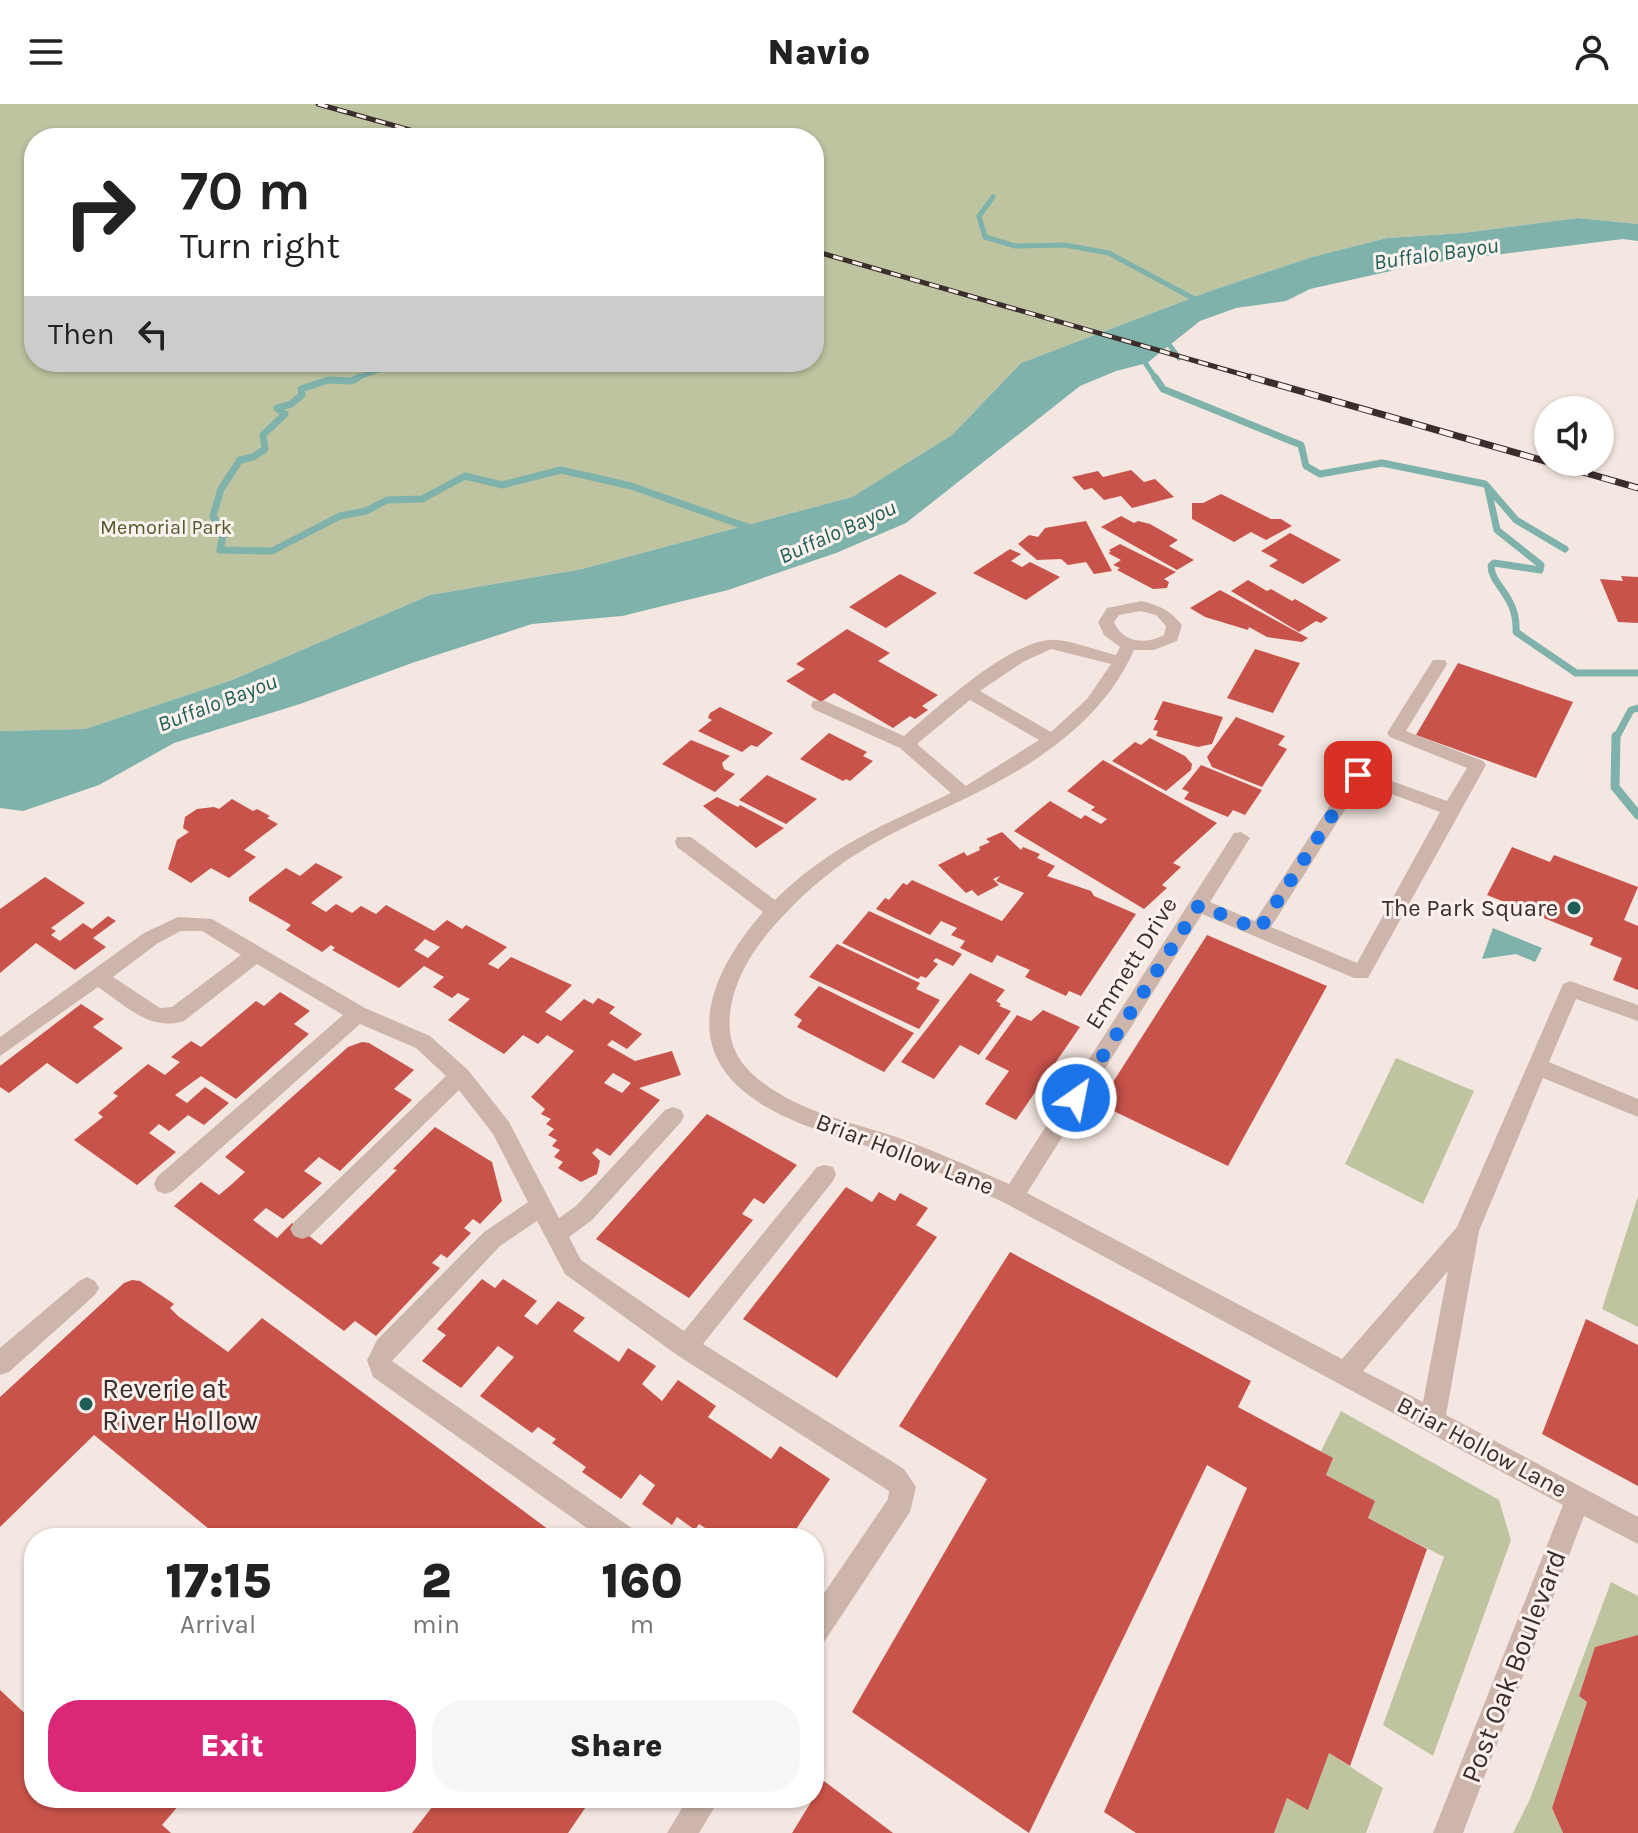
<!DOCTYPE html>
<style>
:root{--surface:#fff;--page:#f6f6f6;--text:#222;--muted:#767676;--accent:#db2777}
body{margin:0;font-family:Karla,sans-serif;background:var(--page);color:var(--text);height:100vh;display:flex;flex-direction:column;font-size:30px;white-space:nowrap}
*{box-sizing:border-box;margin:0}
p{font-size:26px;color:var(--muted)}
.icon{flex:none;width:44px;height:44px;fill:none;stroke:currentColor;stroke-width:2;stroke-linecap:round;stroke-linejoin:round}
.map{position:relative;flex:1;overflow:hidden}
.panel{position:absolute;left:24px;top:1424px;width:800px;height:280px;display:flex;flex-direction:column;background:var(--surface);border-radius:32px;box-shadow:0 2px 6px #0004}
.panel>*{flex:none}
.guide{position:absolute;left:24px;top:24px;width:800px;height:244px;border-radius:32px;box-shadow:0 2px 6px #0004;background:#fff;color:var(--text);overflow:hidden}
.tools{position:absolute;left:1534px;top:292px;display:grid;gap:16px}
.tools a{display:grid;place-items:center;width:80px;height:80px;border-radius:50%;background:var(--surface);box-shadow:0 2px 6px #0004;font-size:40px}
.pin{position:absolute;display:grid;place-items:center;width:68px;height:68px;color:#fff;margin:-34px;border-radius:16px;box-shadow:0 4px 12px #0006}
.me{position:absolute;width:88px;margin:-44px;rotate:33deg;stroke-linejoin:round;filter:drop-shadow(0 0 6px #0008)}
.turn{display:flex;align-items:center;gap:28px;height:168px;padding:0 24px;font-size:36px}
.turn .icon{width:104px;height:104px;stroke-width:2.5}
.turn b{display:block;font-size:56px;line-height:68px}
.then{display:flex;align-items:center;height:76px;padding:0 24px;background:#0003;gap:16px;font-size:30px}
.eta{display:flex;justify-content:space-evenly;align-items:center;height:136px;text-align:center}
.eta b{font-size:48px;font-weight:800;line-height:56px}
.button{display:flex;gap:16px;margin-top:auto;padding:16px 24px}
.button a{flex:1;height:92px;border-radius:32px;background:var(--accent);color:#fff;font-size:32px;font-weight:800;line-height:92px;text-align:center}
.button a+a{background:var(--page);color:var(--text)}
header{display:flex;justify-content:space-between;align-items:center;height:104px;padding:0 24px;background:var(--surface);font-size:36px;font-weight:800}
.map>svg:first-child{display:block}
.green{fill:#bec4a0;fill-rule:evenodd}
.water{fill:#7eb2ab}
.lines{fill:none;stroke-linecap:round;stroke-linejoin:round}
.stream-far2{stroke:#7eb2ab;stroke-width:5}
.stream-far1{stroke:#7eb2ab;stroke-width:7}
.stream{stroke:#7eb2ab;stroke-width:9}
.building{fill:#c8534a;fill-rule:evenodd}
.minor{fill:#cdb5ac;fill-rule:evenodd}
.rail-far1-casing{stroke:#3b2d2b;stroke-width:5}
.rail-casing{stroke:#3b2d2b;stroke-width:7}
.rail-far1{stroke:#fbf2ed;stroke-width:3;stroke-dasharray:10;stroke-linecap:butt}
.rail{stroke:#fbf2ed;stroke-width:5;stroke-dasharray:14;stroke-linecap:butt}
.route{stroke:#1a73e8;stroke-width:14;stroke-dasharray:0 25.2}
.poi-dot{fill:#1f5e57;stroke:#fbf2ed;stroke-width:3}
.labels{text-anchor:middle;stroke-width:6;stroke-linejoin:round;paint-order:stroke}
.far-park-label{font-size:20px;fill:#515a2e;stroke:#fbf2ed}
.far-water-label{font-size:22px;font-style:italic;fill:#1f5e57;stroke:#fbf2ed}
.poi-label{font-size:24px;fill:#3b2d2b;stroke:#fbf2ed;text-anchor:end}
.street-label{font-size:24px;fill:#3b2d2b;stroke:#fbf2ed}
.near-poi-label{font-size:28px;fill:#3b2d2b;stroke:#fbf2ed;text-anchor:start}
.near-street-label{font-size:28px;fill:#3b2d2b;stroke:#fbf2ed}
</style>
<header><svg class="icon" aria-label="menu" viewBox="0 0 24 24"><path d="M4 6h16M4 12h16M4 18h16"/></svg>Navio<svg class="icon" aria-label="person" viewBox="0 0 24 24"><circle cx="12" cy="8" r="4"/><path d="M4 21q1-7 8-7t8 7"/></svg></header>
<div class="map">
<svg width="1638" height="1729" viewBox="0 0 1638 1729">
<rect width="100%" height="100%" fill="#f4e7e1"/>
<path class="green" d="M0,0H1638V120L1578,114L1463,129L1387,134L1312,153L1210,187L1021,259L952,331L852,393L582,465L430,491L232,576L85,625L0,627ZM34,34H814V258H34Z
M1396,954L1474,987L1423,1100L1345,1060Z
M1638,1092V1223L1602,1205Z
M1341,1307L1499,1396L1511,1436L1433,1652L1383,1621L1444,1453L1368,1414L1374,1397L1326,1371L1321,1347Z
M1611,1478L1638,1492V1531L1595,1544L1579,1592L1587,1598L1552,1704L1563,1729H1513L1530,1695Z
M1329,1649L1383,1684L1366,1729H1274L1287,1694Z"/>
<path class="water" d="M1578,114L1638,120V137L1623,135L1422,160L1310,185L1286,197L1236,204L1200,217L1147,259L1116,267L1080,282L906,419L836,449L728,486L622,512L532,520L412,559L303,599L174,639L99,681L23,707L0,704V627L85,625L232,576L430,491L582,465L852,393L952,331L1021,259L1210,187L1312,153L1387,134L1463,129Z
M1493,824L1542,844L1535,858L1516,850L1482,855Z"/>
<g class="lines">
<path class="stream-far2" d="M993,93L979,112L985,133L1015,142L1065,141L1109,149L1200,198
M1165,235L1179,254
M1140,251L1156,275
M356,275C371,266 387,266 403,258"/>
<path class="stream-far1" d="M359,273L352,277L328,276L301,285L302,291L291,300L277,304L285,310L263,331L265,345L253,353L240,356L221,385L213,412L223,431L220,446L272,447L340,412L366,407L387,396L422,395L465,372L502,381L561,366L631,382L753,425
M1155,273L1163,285L1301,341L1306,362L1320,370L1382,359L1485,380L1516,416L1565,445
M1488,385L1497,426L1541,461L1540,466L1494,459L1491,462C1491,481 1518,492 1516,528L1576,569H1638
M1616,634L1631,606L1638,604"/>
<path class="stream" d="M1616,632L1615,683L1638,711"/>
</g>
<path class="building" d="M1131,366L1144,378L1155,375L1174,393L1132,404L1121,392L1104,396L1092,384L1084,386L1072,373L1098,367L1103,373Z
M1221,390L1271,415H1281L1292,422L1266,436L1251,428L1234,438L1192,415V399H1203Z
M1121,412L1134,419L1138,417L1150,420L1178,436L1169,442L1194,456L1177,466L1101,423Z
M1086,417L1112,467L1094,470L1086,458L1068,461L1061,455L1037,456L1018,440L1029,431L1038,433L1045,424Z
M1290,429L1341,456L1303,480L1269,462L1278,456L1261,447Z
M1120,440L1176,468L1164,475L1169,478L1167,484L1153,485L1117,466L1120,464L1113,461L1121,456L1108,449L1111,448L1109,446Z
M1010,445L1021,450L1011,457L1022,463L1030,458L1060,473L1026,496L973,469Z
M900,470L937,489L886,524L849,503Z
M1621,472L1638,473V519L1618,518L1600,475L1623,477Z
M1248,476L1267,487L1271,485L1292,497L1295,495L1328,514L1321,519L1316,517L1299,528L1231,487Z
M1220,486L1308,534L1302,538L1267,533L1249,523L1248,526L1205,513L1190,504Z
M847,525L890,549L878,557L938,591L922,602L928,606L915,615L910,612L893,624L834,589L821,598L786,577L805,565L796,560Z
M1255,545L1300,559L1273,609L1227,594Z
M1458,559L1573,598L1536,674L1416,631Z
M1163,597L1223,613L1212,640L1198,643L1156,632L1158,627L1153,626L1158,616H1154Z
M720,603L773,629L757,643L751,641L742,648L698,627L712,616L708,614L710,609Z
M1236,613L1285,632L1278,641L1287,645L1262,683L1212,663L1207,653Z
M829,629L867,648L863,652L873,657L850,677L846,675L843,677L800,655Z
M1150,634L1185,652L1192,660L1191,666L1166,687L1112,657L1135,638L1141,641Z
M691,636L730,652L722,659L724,665L735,670L715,688L662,660Z
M1103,656L1217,719L1173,759L1181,763L1162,781L1167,784L1144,805L1014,727L1050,697L1081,715L1085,711L1101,720L1107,715L1091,706L1095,703L1067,687Z
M1201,661L1262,686L1245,711L1233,706L1228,713L1184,695L1189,688L1182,685Z
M767,671L817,695L786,720L739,696Z
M717,693L738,703L740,701L784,724L756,744L703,702Z
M232,695L253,707L257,705L270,712L267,714L278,720L244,746L256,753L229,774L211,764L191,779L168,765L177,736L189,728L183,724L185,713L197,705L214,703L219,705Z
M1002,728L1021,746L1023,743L1040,750L1037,754L1055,762L1047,772L1091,787L1094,792L1136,810L1081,892L1069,887L1066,892L1025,873L1030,866L997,851L992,859L960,844L965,837L951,831L957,824L941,817L930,831L876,805L885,794L889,796L903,779L907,781L912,776L1002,817L1024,789L996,777L1000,772L993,775L999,781L978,792L972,786L966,789L938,761L964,748L967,752L980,746L979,743L990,738L986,735Z
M1512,743L1550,758L1554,751L1638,783L1624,816L1638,822V886L1613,876L1622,854L1590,841L1593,834L1487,791Z
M316,759L343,773L311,799L326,808L336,800L352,809L361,802L376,810L386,801L434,827L447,816L462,825L466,821L507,843L488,860L498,865L511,853L572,881L545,908L561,917L584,895L593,900L598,894L615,903L609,909L642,930L627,945L612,936L607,941L635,957L672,947L681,971L639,984L660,996L610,1052L597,1044L592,1049L600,1057L597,1070L581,1078L558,1064L563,1058L554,1053L560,1046L552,1042L557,1036L548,1031L554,1025L546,1020L551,1015L541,1010L545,1005L531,993L574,947L547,931L538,940L523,931L504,950L448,916L470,895L458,889L452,894L433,883L444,873L424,862L399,884L332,846L335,844L331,841L322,848L286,826L291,821L249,797V793L286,764L300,772ZM425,835L440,843L428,854L414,846ZM613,969L631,979L622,989L604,979Z
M45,773L85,799L51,824L56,827L51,831L60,837L83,819L92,825L108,812L116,817L93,834L106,843L75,866L36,839L0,869V805Z
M869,807L962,850L953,862L936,854L933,857L938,860L926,874L921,872L918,875L842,839Z
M1207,831L1327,882L1228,1062L1099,1000Z
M837,840L920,879L916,885L940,896L919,925L809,873Z
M970,869L1005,886L996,897L1001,900L999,902L1011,907L979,951L960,941L934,975L901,958Z
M819,882L914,929L884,968L797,923L802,916L794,911Z
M280,888L310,907L294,920L309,930L236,995L201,972L175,991L187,999L205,983L229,999L204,1021L188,1011L169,1027L159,1020L149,1029L176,1048L137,1081L74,1036L103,1013L98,1009L118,992L113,989L148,960L165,971L180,958L171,953L191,937L201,943L256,897L264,902Z
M81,900L104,915L93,923L123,944L77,980L47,959L9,989L0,983V962Z
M1043,906L1080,923L1016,1016L985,1000L1009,967L985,955L1017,911L1031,917Z
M362,938L369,939L414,966L394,985L412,996L340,1067L319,1053L304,1067L322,1079L283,1115L266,1104L253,1116L277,1134L292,1119L321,1141L397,1066L393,1065L435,1023L492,1058L502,1097L480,1120L473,1115L464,1124L471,1129L447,1154L441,1150L432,1159L440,1164L376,1232L355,1217L344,1227L174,1102L201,1078L219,1091L232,1080L245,1068L225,1053L348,943Z
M707,1010L797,1061L764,1100L754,1094L742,1110L753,1116L689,1194L596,1135Z
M846,1083L872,1098L879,1088L895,1097L900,1089L928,1104L916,1121L937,1133L837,1274L743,1215Z
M1010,1148L1251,1277L1238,1303L1333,1354L1326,1371L1375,1397L1368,1414L1427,1445L1350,1662L1329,1649L1308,1706L1287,1694L1274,1729H1136L1104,1708L1247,1384L1207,1361L1029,1729L852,1608L987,1375L899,1322Z
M482,1175L495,1184L503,1175L537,1197L524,1212L537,1221L558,1197L585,1214L573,1227L619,1258L628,1244L656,1262L642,1280L662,1297L678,1276L716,1302L708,1313L771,1355L780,1342L830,1375L790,1434H714L716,1431L699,1420L695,1426L677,1413L672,1421L642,1400L655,1381L640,1370L621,1395L582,1368L586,1363L552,1339L556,1335L538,1323L532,1329L480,1292L514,1253L498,1242L461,1284L422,1257L446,1231L437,1225Z
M132,1176L140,1177L174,1200L170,1204L178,1212L228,1248L262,1214L560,1434H220L94,1331L0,1423V1293L124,1179Z
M1586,1215L1638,1241V1382L1542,1330Z
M1638,1531V1729H1563L1552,1704L1587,1598L1579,1592L1595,1543Z
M0,1586L34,1618V1694H185L162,1721L171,1729H0Z
M824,1677L893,1729H792Z
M439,1694H592L568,1729H412Z"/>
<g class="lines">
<path class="minor" d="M1142,497C1160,502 1170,506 1182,521L1177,537L1154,546H1134C1114,591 1081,624 1039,653C987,689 928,709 873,740C839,759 809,784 783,812C761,835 742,861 733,893C724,930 732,955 762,978C801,1008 851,1018 896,1033C935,1047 971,1063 1009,1080L1234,729L1241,728L1250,734L1210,798L1255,817L1352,667H1364L1447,697L1467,664L1390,633L1387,629L1433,556H1445L1447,560L1406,627L1483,657L1486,661L1368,874H1354L1202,810L1027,1089L1342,1255L1457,1123L1563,880L1570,877L1638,901V917L1576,895L1549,958L1638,995V1013L1543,974L1479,1127L1446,1311L1638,1413V1440L1584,1412L1463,1729H1433L1563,1401L1005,1099C966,1081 928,1062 888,1049C848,1035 805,1025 768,1004C676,952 706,874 763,808L677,743L675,738L677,733H691L775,796C831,741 882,722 951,689L900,644L813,605L811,601L813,597H825L904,632C937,604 1006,540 1049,536C1065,534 1098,547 1116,551L1120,543L1104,531L1098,518L1107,504ZM1141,507L1156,511L1166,522L1164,531C1145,541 1123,539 1114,518L1119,511ZM1051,545L1111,560L1087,595L1051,628L980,587L1023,558ZM970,596L1039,636L966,682L917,640ZM1362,679L1440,708L1357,859L1271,823ZM1448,1167L1423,1298L1363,1267Z
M178,813L212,815L365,904L430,932L468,966L509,1018L559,1114L576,1102L665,1006L673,1003L681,1006L684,1012L681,1018L592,1116L569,1133L581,1156L684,1227L817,1063L825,1061L833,1063L836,1070L833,1077L703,1240L904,1365L916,1383L910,1408L824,1538L814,1542V1504L888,1395L889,1387L677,1251L565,1170L537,1117L500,1142L392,1257L633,1425L637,1434H601L373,1273L367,1256L377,1236L484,1128L528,1098L493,1030L459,986L310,1132L302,1135L294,1132L290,1125L294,1118L446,972L416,944L360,920L173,1087L165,1090L157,1087L154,1080L157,1073L343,911L257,860L184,917C150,928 125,901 98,883L0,952V933L144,829ZM181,827H202L241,851L172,903L160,904L113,873L158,839Z
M87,1173L95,1177L99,1184L95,1191L9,1268L0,1271V1244L79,1177Z
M688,1694H720L699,1729H667Z"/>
<defs>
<path id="rail-far1" d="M318,0L438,34
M814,147L1258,275"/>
<path id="rail" d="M1251,273L1548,358
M1548,358L1638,384"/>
</defs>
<use href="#rail-far1" class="rail-far1-casing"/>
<use href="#rail" class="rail-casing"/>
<use href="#rail-far1" class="rail-far1"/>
<use href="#rail" class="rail"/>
</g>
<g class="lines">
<path class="route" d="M1076,994L1199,801L1259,826L1358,671"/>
</g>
<g class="poi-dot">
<circle cx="1574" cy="804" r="8"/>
<circle cx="86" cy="1300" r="8"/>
</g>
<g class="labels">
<g class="far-park-label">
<text x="166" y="430">Memorial Park</text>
</g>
<g class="far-water-label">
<text transform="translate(1436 149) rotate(-8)" y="8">Buffalo Bayou</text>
<text transform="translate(837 427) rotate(-24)" y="8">Buffalo Bayou</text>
<text transform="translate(217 598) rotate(-21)" y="8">Buffalo Bayou</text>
</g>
<g class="poi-label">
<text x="1558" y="812">The Park Square</text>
</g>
<g class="street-label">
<text transform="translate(1131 859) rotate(-58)" y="8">Emmett Drive</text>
<text transform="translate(905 1050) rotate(21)" y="8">Briar Hollow Lane</text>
<text transform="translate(1482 1343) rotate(28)" y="8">Briar Hollow Lane</text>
</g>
<g class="near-poi-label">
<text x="102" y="1294">Reverie at<tspan x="102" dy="32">River Hollow</tspan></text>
</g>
<g class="near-street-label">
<text transform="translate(1513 1562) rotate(-69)" y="10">Post Oak Boulevard</text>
</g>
</g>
</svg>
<div class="tools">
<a><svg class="icon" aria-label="sound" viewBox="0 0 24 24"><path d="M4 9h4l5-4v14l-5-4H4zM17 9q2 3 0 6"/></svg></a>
</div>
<div class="pin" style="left:1358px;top:671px;background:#d93025"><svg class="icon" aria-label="arrive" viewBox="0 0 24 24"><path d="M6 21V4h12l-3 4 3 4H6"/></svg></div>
<svg class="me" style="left:1076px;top:994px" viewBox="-20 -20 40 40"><circle r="17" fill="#1a73e8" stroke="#fff" stroke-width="3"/><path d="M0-11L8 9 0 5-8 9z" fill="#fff"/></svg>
<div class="guide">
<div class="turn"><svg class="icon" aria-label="right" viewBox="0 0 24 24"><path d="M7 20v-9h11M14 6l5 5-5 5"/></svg><div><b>70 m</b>Turn right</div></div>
<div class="then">Then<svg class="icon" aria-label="left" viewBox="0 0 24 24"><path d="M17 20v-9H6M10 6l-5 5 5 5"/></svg></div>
</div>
<section class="panel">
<div class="eta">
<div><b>17:15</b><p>Arrival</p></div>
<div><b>2</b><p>min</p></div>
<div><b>160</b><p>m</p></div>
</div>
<div class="button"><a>Exit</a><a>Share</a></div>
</section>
</div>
